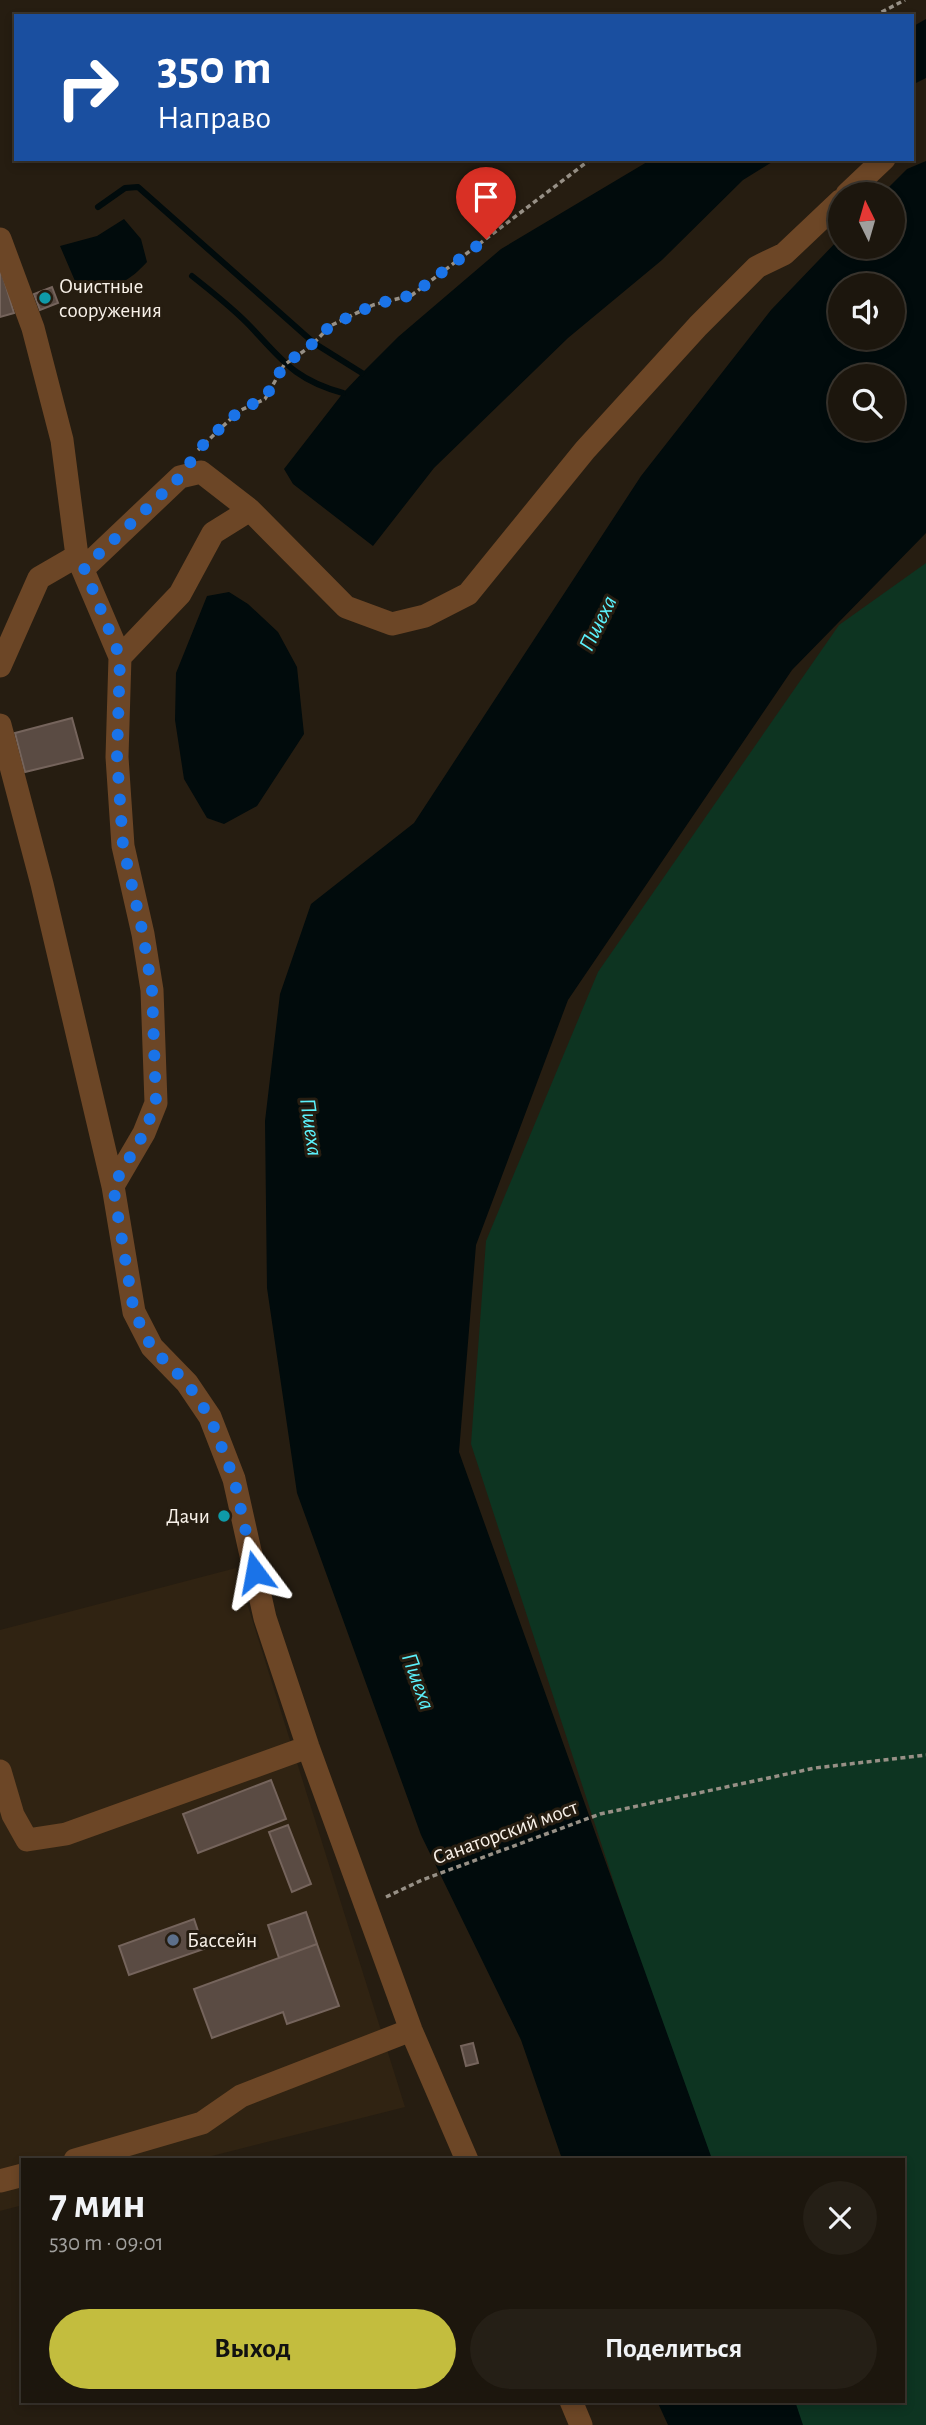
<!DOCTYPE html>
<html lang="ru">
<meta charset="utf-8">
<style>
:root{--surface:#1c160d;--page:#251f16;--text:#f1f3f6;--muted:#a09f9d;--line:#3a352e;--accent:#c3bd3e}
body{margin:0;font-family:"Alegreya Sans",sans-serif;background:var(--page);color:var(--text);height:100vh;display:flex;flex-direction:column;font-size:26px;white-space:nowrap}
*{box-sizing:border-box;margin:0}
p{font-size:23px;color:var(--muted)}
.icon{flex:none;width:38px;height:38px;fill:none;stroke:currentColor;stroke-width:2;stroke-linecap:round;stroke-linejoin:round}
.map{position:relative;flex:1;overflow:hidden}
.details{position:absolute;left:21px;top:2158px;width:884px;height:245px;display:flex;flex-direction:column;background:var(--surface);border-radius:0px;box-shadow:0 4px 10px #0003,0 0 0 2px var(--line)}
.details>*{flex:none}
.guide{position:absolute;left:14px;top:14px;width:900px;height:147px;border-radius:0px;box-shadow:0 4px 10px #0003,0 0 0 2px var(--line);background:#1a4fa0;color:#fff;overflow:hidden}
.needle{width:46px;rotate:355deg}
.tools{position:absolute;left:828px;top:182px;display:grid;gap:14px}
.tools a{display:grid;place-items:center;width:77px;height:77px;border-radius:50%;background:var(--surface);box-shadow:0 4px 10px #0003,0 0 0 2px var(--line);font-size:35px}
.pin{position:absolute;display:grid;place-items:center;width:60px;height:60px;color:#fff;margin:-72px -30px;border-radius:50% 50% 50% 0;rotate:-45deg;box-shadow:0 0 7px #0007}
.pin .icon{rotate:45deg}
.me{position:absolute;width:77px;margin:-38px;rotate:347deg;stroke-linejoin:round;filter:drop-shadow(0 0 5px #0008)}
.turn{display:flex;align-items:center;gap:24px;height:147px;padding:0 28px;font-size:32px}
.turn .icon{width:91px;height:91px;stroke-width:2.5}
.turn b{display:block;font-size:49px;line-height:60px}
.round{display:grid;place-items:center;flex:none;width:74px;height:74px;border-radius:37px;background:var(--page)}
.overview{display:flex;align-items:center;justify-content:space-between;height:119px;padding:0 28px}
h1{font-size:42px;font-weight:700;line-height:52px}
.action{display:flex;gap:14px;margin-top:auto;padding:14px 28px}
.action a{flex:1;height:80px;border-radius:42px;background:var(--accent);color:#111;font-size:28px;font-weight:700;line-height:80px;text-align:center}
.action a+a{background:var(--page);color:var(--text)}
.map>svg:first-child{display:block}
.built{fill:#302312}
.green{fill:#0d3421}
.water{fill:#010b0c;fill-rule:evenodd}
.lines{fill:none;stroke-linecap:round;stroke-linejoin:round}
.stream{stroke:#010b0c;stroke-width:6}
.building{fill:#5a4b43;stroke:#75645c;stroke-width:2}
.path{stroke:#979086;stroke-width:3.5;stroke-dasharray:5 3.5;stroke-linecap:butt}
.minor{stroke:#6c4626;stroke-width:23}
.route{stroke:#1a73e8;stroke-width:12;stroke-dasharray:0 21.6}
.culture-dot{fill:#0f9aa8;stroke:#261d11;stroke-width:2.5}
.service-dot{fill:#5c6f8a;stroke:#261d11;stroke-width:2.5}
.labels{text-anchor:middle;stroke-width:6;stroke-linejoin:round;paint-order:stroke}
.poi-label{font-size:21px;fill:#f8f1e9;stroke:#261d11;text-anchor:start}
.street-label{font-size:21px;fill:#f8f1e9;stroke:#261d11}
.water-label{font-size:23px;font-style:italic;fill:#5bf1fb;stroke:#261d11}
</style>
<div class="map">
<svg width="926" height="2425" viewBox="0 0 926 2425">
<rect width="100%" height="100%" fill="#261d11"/>
<path class="built" d="M236,1568L405,2107L200,2159L23,2160V2205L0,2211V1630Z"/>
<path class="green" d="M926,563V2425H791L783,2401H903V2160L704,2159L471,1444L486,1241L598,972L839,625Z"/>
<path class="water" d="M926,19V78L912,85V27Z
M652,159H777L743,180L662,260L568,338L434,468L373,546L293,484L284,469L343,393L362,373L398,337L501,249Z
M926,161V533L792,670L568,1000L476,1245L459,1452L712,2159H562L521,2040L421,1835L297,1493L267,1288L265,1121L280,994L311,904L414,823L641,476L771,310L840,238V247H892V194H882L907,169ZM840,285H892V338H840ZM892,376V429H840V376Z
M124,219L141,239L147,262C127,284 108,293 78,288L60,246L97,236Z
M229,592L248,604L278,632L297,667L304,734L257,806L224,824L207,818L184,779L175,720L176,673L207,596Z
M657,2401H795L803,2425H668Z"/>
<g class="lines">
<path class="stream" d="M98,207L125,188L138,187L314,343L362,373
M192,276C211,291 230,306 247,323C281,358 292,379 343,393"/>
</g>
<path class="building" d="M0,266L14,313L0,317Z
M52,287L58,303L40,310L34,294Z
M72,718L83,758L25,772L15,733Z
M271,1780L286,1819L198,1853L183,1814Z
M288,1825L311,1884L292,1892L269,1832Z
M306,1912L317,1944L279,1958L268,1925Z
M194,1919L204,1949L129,1975L119,1946Z
M317,1944L339,2006L287,2024L283,2012L212,2038L194,1989Z
M473,2043L478,2063L466,2066L461,2046Z"/>
<g class="lines">
<path class="path" d="M874,16L905,0
M198,450L239,411L265,399L284,365L311,346L330,326L373,305L412,295L591,159
M386,1897L422,1880L600,1814L815,1768L926,1755"/>
<path class="minor" d="M847,194L884,159
M0,239L33,328L62,440L77,556L120,657L117,757L123,846L143,934L152,990L156,1103L144,1133L113,1186L134,1312L152,1347L187,1383L210,1417L234,1479L265,1618L308,1747L411,2030L467,2160
M84,568L180,477L201,472L250,510L346,607L392,624L425,616L468,594L585,450L698,326L757,267L784,254L840,201
M120,657L180,594L213,533L250,510
M0,666L39,578L77,556
M0,725L42,884L113,1186
M0,1771L13,1815L27,1840L66,1834L308,1747
M75,2160L202,2123L241,2096L411,2030
M0,2181L23,2175
M571,2401L581,2425"/>
</g>
<g class="lines">
<path class="route" d="M255,1572L234,1479L210,1417L187,1383L152,1348L134,1312L113,1186L144,1133L156,1103L152,990L143,934L123,846L117,757L120,657L84,568L180,477L201,447L214,434L239,411L265,398L284,365L311,345L330,326L373,305L412,295L486,239"/>
</g>
<g class="culture-dot">
<circle cx="45" cy="298" r="7"/>
<circle cx="224" cy="1516" r="7"/>
</g>
<circle class="service-dot" cx="173" cy="1940" r="7"/>
<g class="labels">
<g class="poi-label">
<text x="59" y="293">Очистные<tspan x="59" dy="24">сооружения</tspan></text>
<text x="210" y="1523" text-anchor="end">Дачи</text>
<text x="187" y="1947">Бассейн</text>
</g>
<g class="street-label">
<text transform="translate(505 1832) rotate(-20)" y="7">Санаторский мост</text>
</g>
<g class="water-label">
<text transform="translate(597 623) rotate(-64)" y="8">Пшеха</text>
<text transform="translate(312 1127) rotate(82)" y="8">Пшеха</text>
<text transform="translate(419 1681) rotate(70)" y="8">Пшеха</text>
</g>
</g>
</svg>
<div class="tools">
<a><svg class="needle" viewBox="-14 -14 28 28"><path d="M0-13l5 13h-10z" fill="#e53935"/><path d="M0 13l5-13h-10z" fill="#a09f9d"/></svg></a>
<a><svg class="icon" aria-label="sound" viewBox="0 0 24 24"><path d="M4 9h4l5-4v14l-5-4H4zM17 9q2 3 0 6"/></svg></a>
<a><svg class="icon" aria-label="search" viewBox="0 0 24 24"><circle cx="10" cy="10" r="6"/><path d="M15 15l6 6"/></svg></a>
</div>
<div class="pin" style="left:486px;top:239px;background:#d93025"><svg class="icon" aria-label="arrive" viewBox="0 0 24 24"><path d="M6 21V4h12l-3 4 3 4H6"/></svg></div>
<svg class="me" style="left:255px;top:1572px" viewBox="-20 -20 40 40"><path d="M0-17L14 15 0 8-14 15z" fill="#1a73e8" stroke="#fff" stroke-width="4"/></svg>
<div class="guide">
<div class="turn"><svg class="icon" aria-label="right" viewBox="0 0 24 24"><path d="M7 20v-9h11M14 6l5 5-5 5"/></svg><div><b>350 m</b>Направо</div></div>
</div>
<section class="details">
<div class="overview"><div><h1>7 мин</h1><p>530 m · 09:01</p></div><a class="round"><svg class="icon" aria-label="close" viewBox="0 0 24 24"><path d="M6 6l12 12M18 6L6 18"/></svg></a></div>
<div class="action"><a>Выход</a><a>Поделиться</a></div>
</section>
</div>
